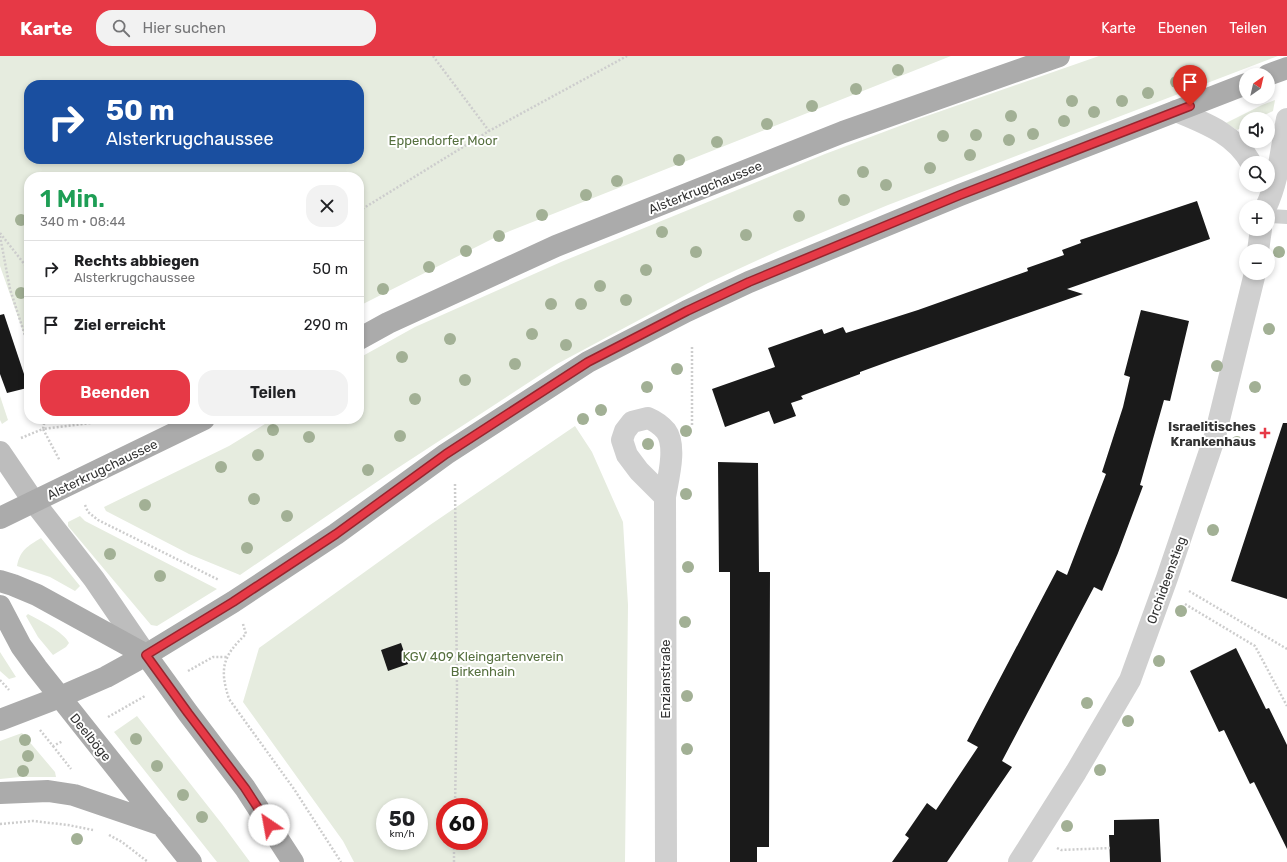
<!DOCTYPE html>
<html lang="de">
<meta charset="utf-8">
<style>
:root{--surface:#fff;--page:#f2f2f2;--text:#202124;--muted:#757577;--line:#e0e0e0;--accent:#e63946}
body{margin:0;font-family:Rubik,sans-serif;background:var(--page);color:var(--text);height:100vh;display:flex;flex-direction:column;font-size:15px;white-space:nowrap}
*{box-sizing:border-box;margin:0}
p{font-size:13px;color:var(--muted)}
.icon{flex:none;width:22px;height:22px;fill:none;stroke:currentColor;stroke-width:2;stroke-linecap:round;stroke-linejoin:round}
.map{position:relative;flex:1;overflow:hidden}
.sheet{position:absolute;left:24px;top:116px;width:340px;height:252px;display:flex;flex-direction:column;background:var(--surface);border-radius:16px;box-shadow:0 2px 6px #0003}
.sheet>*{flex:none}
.top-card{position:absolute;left:24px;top:24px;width:340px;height:84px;border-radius:16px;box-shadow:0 2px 6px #0003;background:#1a4fa0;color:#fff;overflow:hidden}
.needle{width:26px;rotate:34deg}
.controls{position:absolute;left:1239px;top:12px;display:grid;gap:8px}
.controls a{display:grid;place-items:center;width:36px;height:36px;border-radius:50%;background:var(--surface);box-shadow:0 2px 6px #0003;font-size:20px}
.speed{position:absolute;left:376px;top:742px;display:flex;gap:8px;font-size:20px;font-weight:700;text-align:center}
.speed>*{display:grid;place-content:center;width:52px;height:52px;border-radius:50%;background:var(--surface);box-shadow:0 2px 6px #0003;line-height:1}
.speed small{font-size:10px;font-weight:400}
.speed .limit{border:6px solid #d22;background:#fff;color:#111}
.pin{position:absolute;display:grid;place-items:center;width:34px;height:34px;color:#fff;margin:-41px -17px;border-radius:50% 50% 50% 0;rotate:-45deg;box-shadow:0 0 4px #0007}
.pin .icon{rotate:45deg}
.me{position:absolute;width:44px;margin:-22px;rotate:327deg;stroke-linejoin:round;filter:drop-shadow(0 0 3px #0008)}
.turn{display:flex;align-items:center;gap:14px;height:84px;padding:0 16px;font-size:18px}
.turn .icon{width:52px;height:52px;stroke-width:2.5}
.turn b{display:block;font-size:28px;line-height:34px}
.round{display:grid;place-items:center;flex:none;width:42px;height:42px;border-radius:16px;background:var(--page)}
.overview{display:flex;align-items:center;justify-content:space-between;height:68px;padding:0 16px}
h1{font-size:24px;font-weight:600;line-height:30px;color:#1e9e55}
.cta{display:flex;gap:8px;margin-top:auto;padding:8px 16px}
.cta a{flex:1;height:46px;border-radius:16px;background:var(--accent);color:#fff;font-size:16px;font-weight:600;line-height:46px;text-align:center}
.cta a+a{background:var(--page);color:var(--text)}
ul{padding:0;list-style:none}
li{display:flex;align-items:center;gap:12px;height:56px;padding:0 16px;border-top:1px solid var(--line)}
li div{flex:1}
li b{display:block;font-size:15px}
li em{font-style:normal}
header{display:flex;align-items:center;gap:24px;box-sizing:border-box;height:56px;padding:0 20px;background:var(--accent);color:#fff}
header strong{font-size:19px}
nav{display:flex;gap:22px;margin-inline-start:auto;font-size:14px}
.search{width:280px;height:36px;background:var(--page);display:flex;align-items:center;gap:10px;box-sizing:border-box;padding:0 14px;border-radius:16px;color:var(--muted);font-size:15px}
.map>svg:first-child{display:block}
.green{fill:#e6ecdf;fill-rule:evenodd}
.building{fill:#1a1a1a}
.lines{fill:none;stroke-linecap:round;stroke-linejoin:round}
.path{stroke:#cdcdcd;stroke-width:2.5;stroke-dasharray:2 2;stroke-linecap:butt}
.service{stroke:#d0d0d0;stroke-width:14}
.minor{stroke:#d0d0d0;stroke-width:22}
.secondary{stroke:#bdbdbd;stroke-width:22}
.primary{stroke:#ababab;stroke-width:22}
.tree{fill:#a2b095}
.route-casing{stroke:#96252e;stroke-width:10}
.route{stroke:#e63946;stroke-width:7}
.poi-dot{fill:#e63946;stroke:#fff;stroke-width:1.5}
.labels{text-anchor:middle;stroke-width:4;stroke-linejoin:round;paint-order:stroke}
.park-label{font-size:13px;fill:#56703f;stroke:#fff}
.street-label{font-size:13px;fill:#333;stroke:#fff}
.poi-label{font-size:13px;font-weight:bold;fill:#333;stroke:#fff;text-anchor:end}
</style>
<header>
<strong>Karte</strong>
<div class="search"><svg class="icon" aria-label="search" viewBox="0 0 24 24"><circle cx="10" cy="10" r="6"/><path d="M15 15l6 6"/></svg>Hier suchen</div>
<nav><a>Karte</a><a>Ebenen</a><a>Teilen</a></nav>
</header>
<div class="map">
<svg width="1287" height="806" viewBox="0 0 1287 806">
<rect width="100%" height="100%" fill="#fff"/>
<path class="green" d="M0,0H951L500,179L359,250V121H29V292L0,210ZM29,29H359V103H29Z
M1099,0H1278L888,149L780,194L708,227L557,308L390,417L240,519L189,498L106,455L104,451L229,390L273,363H359V302L415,271L561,206L825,98L921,62Z
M1275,44L1273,55L1256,63H1246V69L1237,74L1226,67L1262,49Z
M0,340L8,364L2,368L0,364Z
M575,370L592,396L623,466L628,549L625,806H354L343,785L243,646L259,592L430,469ZM385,751H419V785H385ZM445,751H479V785H445Z
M80,460L85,465L217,533L157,570L151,569L68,470V466Z
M41,482L80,530L75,535L50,521L17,510C20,494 28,490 41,482Z
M28,558C39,564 64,576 69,587L66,591L53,599L38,581L26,560Z
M0,596L16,621L9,623L0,615Z
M137,660L222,768L250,806H217L114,676Z
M22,677L55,716L56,721H20L0,723V685Z"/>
<path class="building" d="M1197,145L1210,183L1067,233L1083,238L893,304L860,316V318L801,340L803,343L791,347L796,360L774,368L769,355L725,371L712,333L775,311L768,292L822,273L824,278L843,271L846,277L918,254L1028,215L1027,212L1064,199L1062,194L1081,187L1080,184Z
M1141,254L1189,265L1170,345L1164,344L1140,429L1143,430L1118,497L1102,535L1094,531L1002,705L1012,711L947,806H892L909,782L905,779L927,747L936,754L978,691L967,685L1057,514L1067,519L1106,418L1102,416L1123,351L1130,321L1124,319Z
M4,258L28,330H26L27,332L7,337L0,318V259Z
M1283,367H1287V543L1231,525Z
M718,406L758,407L759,516H770L769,791H757V806H730V516H719Z
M401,587L408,608L388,615L381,594Z
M1236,592L1266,653L1269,652L1287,689V793L1254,726L1250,728L1224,674L1219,676L1190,615Z
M1159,763L1161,806H1110L1109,779H1114V764Z"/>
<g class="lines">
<path class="path" d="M433,0L489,75
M359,155L489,75L627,0
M0,177L29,214
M0,180L10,233L29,292
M692,291V369
M45,363L43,373L121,363
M21,382L43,373L60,405
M455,428L457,635L455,751
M85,449L88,456L98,464L219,524
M1189,535L1287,593
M1185,548L1255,590L1287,650
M243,568L246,578C223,600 219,612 229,643L294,733L341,806
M188,615L213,601H227
M0,624L9,634
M108,661L145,640
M40,674L53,690L63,685
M53,690L71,713
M0,768L33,765L68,769L93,774
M109,779L122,786L148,806
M1057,792L1061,794L1110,792
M454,806V785"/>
<path class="service" d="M1268,160L1287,161"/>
<path class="minor" d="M1176,55C1205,67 1235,78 1251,107
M1266,151C1279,123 1281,93 1287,63
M1258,195L1261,173
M648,362C655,365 661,369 666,375C677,390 668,423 665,441L639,415L627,399L622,384L625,375L632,366Z
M665,441L666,806
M1019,806L1076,716L1130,624L1167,522L1215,380L1255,217"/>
<path class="secondary" d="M0,396L34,446L94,523L146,599"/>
<path class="primary" d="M1268,19L1287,12
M359,283L388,267L556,190L843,76L1059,0
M0,462L204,363
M0,525L13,529L37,539L146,599L188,657L245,732L293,806
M0,550L21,590L37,612L191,806
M0,664L60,641L106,621L146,599L233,546L336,478L446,398L588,306L687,255L749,226L960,139L1246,28
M0,737L48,735L74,739L162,769"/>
</g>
<g class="tree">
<circle cx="898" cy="14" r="6"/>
<circle cx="1176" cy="26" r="6"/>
<circle cx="856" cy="33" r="6"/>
<circle cx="1148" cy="37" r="6"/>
<circle cx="1072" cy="45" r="6"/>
<circle cx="1122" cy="45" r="6"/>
<circle cx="812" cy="50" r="6"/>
<circle cx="1094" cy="56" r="6"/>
<circle cx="1011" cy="60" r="6"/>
<circle cx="1064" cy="65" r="6"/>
<circle cx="767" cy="68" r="6"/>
<circle cx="1033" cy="78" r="6"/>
<circle cx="976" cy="79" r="6"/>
<circle cx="943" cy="80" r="6"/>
<circle cx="1009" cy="84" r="6"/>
<circle cx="717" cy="86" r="6"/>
<circle cx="970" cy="99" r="6"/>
<circle cx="679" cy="104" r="6"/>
<circle cx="930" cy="112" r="6"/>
<circle cx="863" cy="116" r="6"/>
<circle cx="617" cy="125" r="6"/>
<circle cx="886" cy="129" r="6"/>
<circle cx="586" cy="139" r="6"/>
<circle cx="844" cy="144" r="6"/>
<circle cx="542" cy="159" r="6"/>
<circle cx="799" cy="160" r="6"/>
<circle cx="21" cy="164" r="6"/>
<circle cx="662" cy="176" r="6"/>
<circle cx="746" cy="179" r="6"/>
<circle cx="499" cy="180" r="6"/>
<circle cx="466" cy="195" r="6"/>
<circle cx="696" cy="196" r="6"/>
<circle cx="1279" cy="196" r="6"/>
<circle cx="429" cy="211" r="6"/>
<circle cx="646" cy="214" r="6"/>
<circle cx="600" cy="230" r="6"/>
<circle cx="383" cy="233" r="6"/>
<circle cx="21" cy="237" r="6"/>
<circle cx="626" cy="244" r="6"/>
<circle cx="551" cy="248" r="6"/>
<circle cx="581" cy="248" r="6"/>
<circle cx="1269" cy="273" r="6"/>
<circle cx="532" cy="278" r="6"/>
<circle cx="450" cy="283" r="6"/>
<circle cx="566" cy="289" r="6"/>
<circle cx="402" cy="301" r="6"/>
<circle cx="515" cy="308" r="6"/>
<circle cx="1217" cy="310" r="6"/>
<circle cx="677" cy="313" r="6"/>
<circle cx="465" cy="324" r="6"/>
<circle cx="647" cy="331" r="6"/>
<circle cx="1255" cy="331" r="6"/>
<circle cx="415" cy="343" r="6"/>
<circle cx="601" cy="354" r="6"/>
<circle cx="583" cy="363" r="6"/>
<circle cx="273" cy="374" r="6"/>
<circle cx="686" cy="375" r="6"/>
<circle cx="400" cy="380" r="6"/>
<circle cx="309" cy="381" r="6"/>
<circle cx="1237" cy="386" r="6"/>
<circle cx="648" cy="388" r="6"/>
<circle cx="258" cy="399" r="6"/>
<circle cx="221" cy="411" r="6"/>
<circle cx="368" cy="414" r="6"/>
<circle cx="686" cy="438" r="6"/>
<circle cx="254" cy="443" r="6"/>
<circle cx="145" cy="449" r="6"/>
<circle cx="287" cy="460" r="6"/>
<circle cx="1213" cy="474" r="6"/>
<circle cx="247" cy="492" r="6"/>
<circle cx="110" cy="498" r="6"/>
<circle cx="688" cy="511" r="6"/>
<circle cx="160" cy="520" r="6"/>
<circle cx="1181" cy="555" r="6"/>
<circle cx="685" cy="566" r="6"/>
<circle cx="1159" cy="605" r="6"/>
<circle cx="687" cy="640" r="6"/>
<circle cx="1087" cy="647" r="6"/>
<circle cx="1128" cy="665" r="6"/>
<circle cx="136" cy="683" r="6"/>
<circle cx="25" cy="684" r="6"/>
<circle cx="687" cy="693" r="6"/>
<circle cx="28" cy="700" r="6"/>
<circle cx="157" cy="710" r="6"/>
<circle cx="1100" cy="714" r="6"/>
<circle cx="23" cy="715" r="6"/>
<circle cx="183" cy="739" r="6"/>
<circle cx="202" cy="761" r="6"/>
<circle cx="1067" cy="770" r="6"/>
<circle cx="77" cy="783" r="6"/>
</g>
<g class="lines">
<defs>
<path id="route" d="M269,769L245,732L188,657L146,599L233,546L336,478L446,398L588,306L687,255L749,226L960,139L1190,50"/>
</defs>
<use href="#route" class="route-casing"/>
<use href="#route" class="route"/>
</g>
<path class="poi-dot" d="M1263 371h4v4h4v4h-4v4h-4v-4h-4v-4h4z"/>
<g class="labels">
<g class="park-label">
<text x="443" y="89">Eppendorfer Moor</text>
<text x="483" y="605">KGV 409 Kleingartenverein<tspan x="483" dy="15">Birkenhain</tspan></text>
</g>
<g class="street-label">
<text transform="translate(705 131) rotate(-22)" y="5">Alsterkrugchaussee</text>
<text transform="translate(102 413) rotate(-26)" y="5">Alsterkrugchaussee</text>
<text transform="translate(1166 524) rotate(-70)" y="5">Orchideenstieg</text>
<text transform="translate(665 623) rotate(-90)" y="5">Enzianstraße</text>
<text transform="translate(91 681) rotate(51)" y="5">Deelböge</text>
</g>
<g class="poi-label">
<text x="1256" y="375">Israelitisches<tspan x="1256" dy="15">Krankenhaus</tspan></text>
</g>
</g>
</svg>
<div class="controls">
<a><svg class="needle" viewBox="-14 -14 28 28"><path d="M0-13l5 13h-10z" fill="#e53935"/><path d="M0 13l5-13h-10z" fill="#757577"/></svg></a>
<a><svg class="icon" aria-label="sound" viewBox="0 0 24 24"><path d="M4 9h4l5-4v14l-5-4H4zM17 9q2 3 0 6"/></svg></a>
<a><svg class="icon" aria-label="search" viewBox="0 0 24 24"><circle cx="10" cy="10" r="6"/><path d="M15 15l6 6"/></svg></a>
<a>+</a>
<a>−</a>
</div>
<div class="speed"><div>50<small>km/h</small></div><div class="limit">60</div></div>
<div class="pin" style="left:1190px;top:50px;background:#d93025"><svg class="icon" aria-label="arrive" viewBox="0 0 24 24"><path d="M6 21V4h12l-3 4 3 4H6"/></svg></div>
<svg class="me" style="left:269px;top:769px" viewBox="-20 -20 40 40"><circle r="19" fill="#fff"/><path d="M0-13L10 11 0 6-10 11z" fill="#e63946"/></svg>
<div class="top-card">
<div class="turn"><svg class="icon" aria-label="right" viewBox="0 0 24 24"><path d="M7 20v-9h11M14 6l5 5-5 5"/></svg><div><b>50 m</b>Alsterkrugchaussee</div></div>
</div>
<section class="sheet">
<div class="overview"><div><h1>1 Min.</h1><p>340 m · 08:44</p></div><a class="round"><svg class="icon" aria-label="close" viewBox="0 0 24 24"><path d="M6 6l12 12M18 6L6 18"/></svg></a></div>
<ul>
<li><svg class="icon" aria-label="right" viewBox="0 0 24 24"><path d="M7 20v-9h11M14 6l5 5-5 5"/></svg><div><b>Rechts abbiegen</b><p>Alsterkrugchaussee</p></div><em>50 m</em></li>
<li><svg class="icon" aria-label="arrive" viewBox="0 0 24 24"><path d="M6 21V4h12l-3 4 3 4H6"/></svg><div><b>Ziel erreicht</b></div><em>290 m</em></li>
</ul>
<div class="cta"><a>Beenden</a><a>Teilen</a></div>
</section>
</div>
